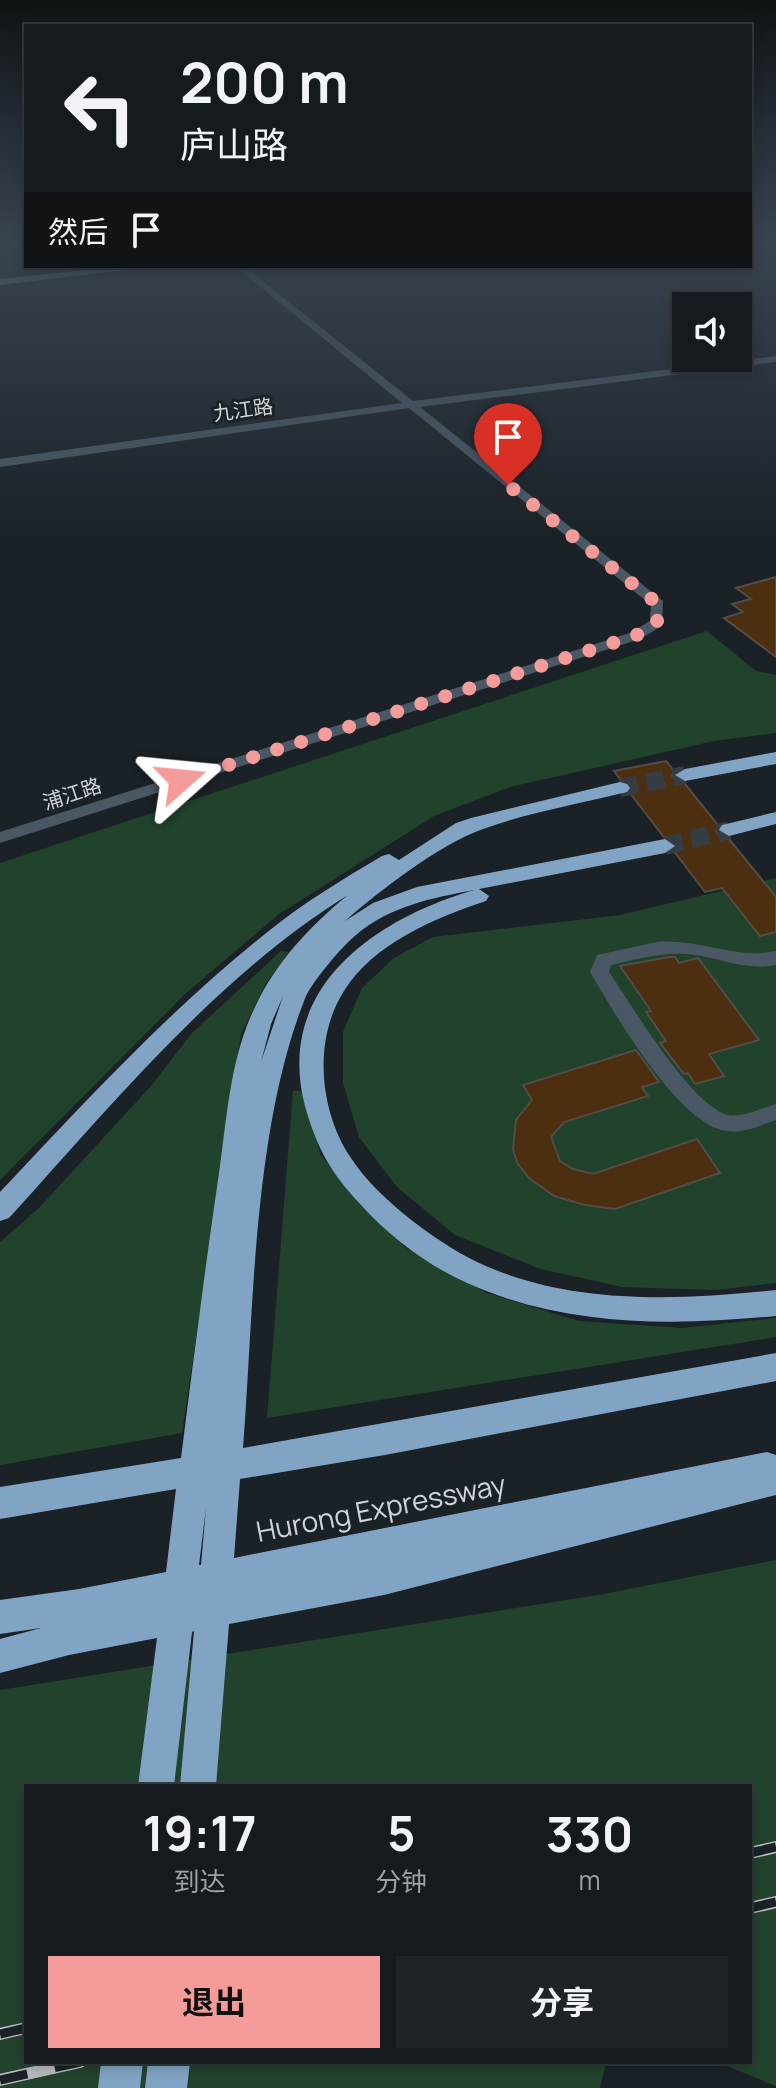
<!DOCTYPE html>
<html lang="zh">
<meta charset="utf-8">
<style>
:root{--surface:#141a1d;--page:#1d2326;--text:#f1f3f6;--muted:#9da1a4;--line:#33383b;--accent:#f59b9a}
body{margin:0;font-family:Manrope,"Noto Sans SC",sans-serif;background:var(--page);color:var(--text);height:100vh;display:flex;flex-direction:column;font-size:30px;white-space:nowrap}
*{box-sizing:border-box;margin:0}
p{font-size:26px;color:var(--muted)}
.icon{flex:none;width:44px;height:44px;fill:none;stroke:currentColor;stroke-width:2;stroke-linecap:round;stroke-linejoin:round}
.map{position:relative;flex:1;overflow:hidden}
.drawer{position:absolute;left:24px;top:1784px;width:728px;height:280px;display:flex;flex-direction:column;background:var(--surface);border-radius:0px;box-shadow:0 4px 12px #0003,0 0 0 2px var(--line)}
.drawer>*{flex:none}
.hud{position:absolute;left:24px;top:24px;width:728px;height:244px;border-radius:0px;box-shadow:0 4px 12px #0003,0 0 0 2px var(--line);background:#141a1d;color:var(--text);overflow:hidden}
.buttons{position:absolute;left:672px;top:292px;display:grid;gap:16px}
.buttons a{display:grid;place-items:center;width:80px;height:80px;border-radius:0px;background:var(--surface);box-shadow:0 4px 12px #0003,0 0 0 2px var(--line);font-size:40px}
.pin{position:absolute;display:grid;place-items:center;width:68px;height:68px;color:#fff;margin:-82px -34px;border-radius:50% 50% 50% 0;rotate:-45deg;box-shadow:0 0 8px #0007}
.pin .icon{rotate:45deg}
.me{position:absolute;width:88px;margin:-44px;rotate:72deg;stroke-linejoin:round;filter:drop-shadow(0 0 6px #0008)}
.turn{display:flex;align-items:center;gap:28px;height:168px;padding:0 24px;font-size:36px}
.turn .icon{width:104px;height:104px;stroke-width:2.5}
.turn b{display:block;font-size:56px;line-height:68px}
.then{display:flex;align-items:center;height:76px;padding:0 24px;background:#0003;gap:16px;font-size:30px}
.eta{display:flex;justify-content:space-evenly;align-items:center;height:136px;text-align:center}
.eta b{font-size:48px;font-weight:700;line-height:56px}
.cta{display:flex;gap:16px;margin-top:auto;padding:16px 24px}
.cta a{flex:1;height:92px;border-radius:0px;background:var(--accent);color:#111;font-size:32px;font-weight:700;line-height:92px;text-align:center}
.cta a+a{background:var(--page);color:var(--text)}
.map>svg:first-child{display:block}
.green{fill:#21432c}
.building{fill:#4c2e11;stroke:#544c46;stroke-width:2}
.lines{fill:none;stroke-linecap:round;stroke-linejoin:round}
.highway-tunnel{stroke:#363d42;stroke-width:18;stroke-dasharray:18 9;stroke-linecap:butt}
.minor{fill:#4a5865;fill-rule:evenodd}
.major{fill:#718fa9;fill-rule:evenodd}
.highway{fill:#81a4c4;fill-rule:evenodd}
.rail-casing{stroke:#b7bcc0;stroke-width:12}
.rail{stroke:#1b2227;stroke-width:9;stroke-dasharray:28;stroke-linecap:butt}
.route{stroke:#f59b9a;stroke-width:14;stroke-dasharray:0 25.2}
.labels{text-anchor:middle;stroke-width:6;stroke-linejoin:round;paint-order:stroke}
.far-street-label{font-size:20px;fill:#d1d5d9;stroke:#1b2227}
.near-street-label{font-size:28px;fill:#d1d5d9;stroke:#1b2227}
</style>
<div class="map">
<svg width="776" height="2088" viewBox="0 0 776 2088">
<rect width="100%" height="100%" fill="#1b2227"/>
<path class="green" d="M707,631L756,671L776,675V733L714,741L510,787L434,816L279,914L185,994L0,1180V863Z
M776,878V1283L715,1290L622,1287L541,1269L455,1235L397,1187L359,1137L343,1083V1032L362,988L394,958L433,937L620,915Z
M281,951L289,952L266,983L241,1034L182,1433L0,1465V1242L38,1209L151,1086L192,1033Z
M293,1091H305L320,1154L360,1203L406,1248L487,1293L579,1321L682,1328L776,1318V1337L267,1418Z
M776,1560V2086L717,2062H750V1786H26V2062H606L600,2088H0V1690L604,1594Z"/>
<path class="building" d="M776,577V657L724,618L743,612L732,604L751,599L736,588Z
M666,761L675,772L672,776L685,784L718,825L717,833L729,839L776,897V932L760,936L722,888L705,892L674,851L677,844L663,836L630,793L633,788L629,782L620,779L614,771Z
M669,957H675L679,963L698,958L759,1040L709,1054L724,1076L695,1084L688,1073L684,1074L660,1043L666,1041L646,1012L651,1011L620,966Z
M636,1050L659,1082L642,1087L648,1096L564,1122L551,1137L560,1161L573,1169L593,1174L697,1139L720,1173L615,1209L585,1205L554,1196L529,1178L518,1164L513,1150L516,1120L532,1100L523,1085Z"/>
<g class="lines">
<path class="highway-tunnel" d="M620,788L685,775
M665,846L729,830"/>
<path class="minor" d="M235,266H244L413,401L776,356V362L420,407L663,601L662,626L640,639L0,843V832L630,633L650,621L651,605L409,408L0,467V459L402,403Z
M657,942C698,938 736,960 776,951V965C744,971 719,957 688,954C662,952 636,959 611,965L609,972C631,1004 691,1106 728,1115C743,1118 762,1108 776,1104V1120C759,1126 740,1135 722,1130C676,1119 614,1013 590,972L597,955Z"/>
<path class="major" d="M128,266H157L0,285V279Z"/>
<path class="highway" d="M776,752V764L685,781L675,775L685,769Z
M620,782L627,784L630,788L627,792C579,804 530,812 483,829C440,844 379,891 345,921L373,903L417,887L665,839L675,846L665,853L479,889L489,896L486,901C435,918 374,943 344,991C313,1039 319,1111 351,1158C377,1199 443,1248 488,1267C578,1305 681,1300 776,1290V1316C671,1326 565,1327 467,1283C427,1265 390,1237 361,1205C331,1173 317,1149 305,1106C274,988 375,919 474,890C432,898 390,906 356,935C343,945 313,981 306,996C253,1127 254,1307 243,1448L776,1353V1381L385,1455L240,1479L234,1558L767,1452L776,1455V1495L384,1595L229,1624L216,1786H180L194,1631L192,1632L174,1786H138L157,1638L69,1655L0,1673V1639L41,1628L0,1634V1600L79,1589L166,1572L176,1489L0,1519V1487L181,1458C193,1363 205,1268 219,1173C227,1118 230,1058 255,1007C276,962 310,926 348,895C218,975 111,1106 9,1218L0,1221V1192C86,1101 171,1008 270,930C305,902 343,879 382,856L389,854L399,860L456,823L471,818ZM283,996L261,1062L271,1024ZM206,1508L201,1565H199Z
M776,812V824L729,836L719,830L722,825Z
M101,2062H143L140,2088H98Z
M148,2062H190L187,2088H145Z"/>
<defs>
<path id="rail" d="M750,1853L776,1847
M750,1908L776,1902
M0,2034L26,2028
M0,2080L80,2062"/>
</defs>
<use href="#rail" class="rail-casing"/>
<use href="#rail" class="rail"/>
</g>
<linearGradient id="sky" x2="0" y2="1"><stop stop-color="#0f1315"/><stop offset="0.45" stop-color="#394452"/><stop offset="1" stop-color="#394452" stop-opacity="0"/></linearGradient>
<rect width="776" height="537" fill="url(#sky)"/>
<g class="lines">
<path class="route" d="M181,780L635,636L657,623L658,604L508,485"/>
</g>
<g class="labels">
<g class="far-street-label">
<text transform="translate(243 410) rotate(-8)" y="7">九江路</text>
<text transform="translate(72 794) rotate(-18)" y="7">浦江路</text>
</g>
<g class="near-street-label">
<text transform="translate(381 1508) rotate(-11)" y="10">Hurong Expressway</text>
</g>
</g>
</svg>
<div class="buttons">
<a><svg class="icon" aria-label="sound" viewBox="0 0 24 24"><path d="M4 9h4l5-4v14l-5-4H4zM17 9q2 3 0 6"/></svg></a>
</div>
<div class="pin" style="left:508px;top:485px;background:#d93025"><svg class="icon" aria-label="arrive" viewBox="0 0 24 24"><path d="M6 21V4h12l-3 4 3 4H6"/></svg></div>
<svg class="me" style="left:181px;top:780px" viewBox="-20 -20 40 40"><path d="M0-17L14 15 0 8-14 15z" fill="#f59b9a" stroke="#fff" stroke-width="4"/></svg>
<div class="hud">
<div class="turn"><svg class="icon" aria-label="left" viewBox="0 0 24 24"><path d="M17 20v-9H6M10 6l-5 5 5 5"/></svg><div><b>200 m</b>庐山路</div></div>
<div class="then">然后<svg class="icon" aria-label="arrive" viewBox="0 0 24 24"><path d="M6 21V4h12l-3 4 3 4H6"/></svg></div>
</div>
<section class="drawer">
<div class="eta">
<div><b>19:17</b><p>到达</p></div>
<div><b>5</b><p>分钟</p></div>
<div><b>330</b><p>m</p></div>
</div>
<div class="cta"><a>退出</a><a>分享</a></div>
</section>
</div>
